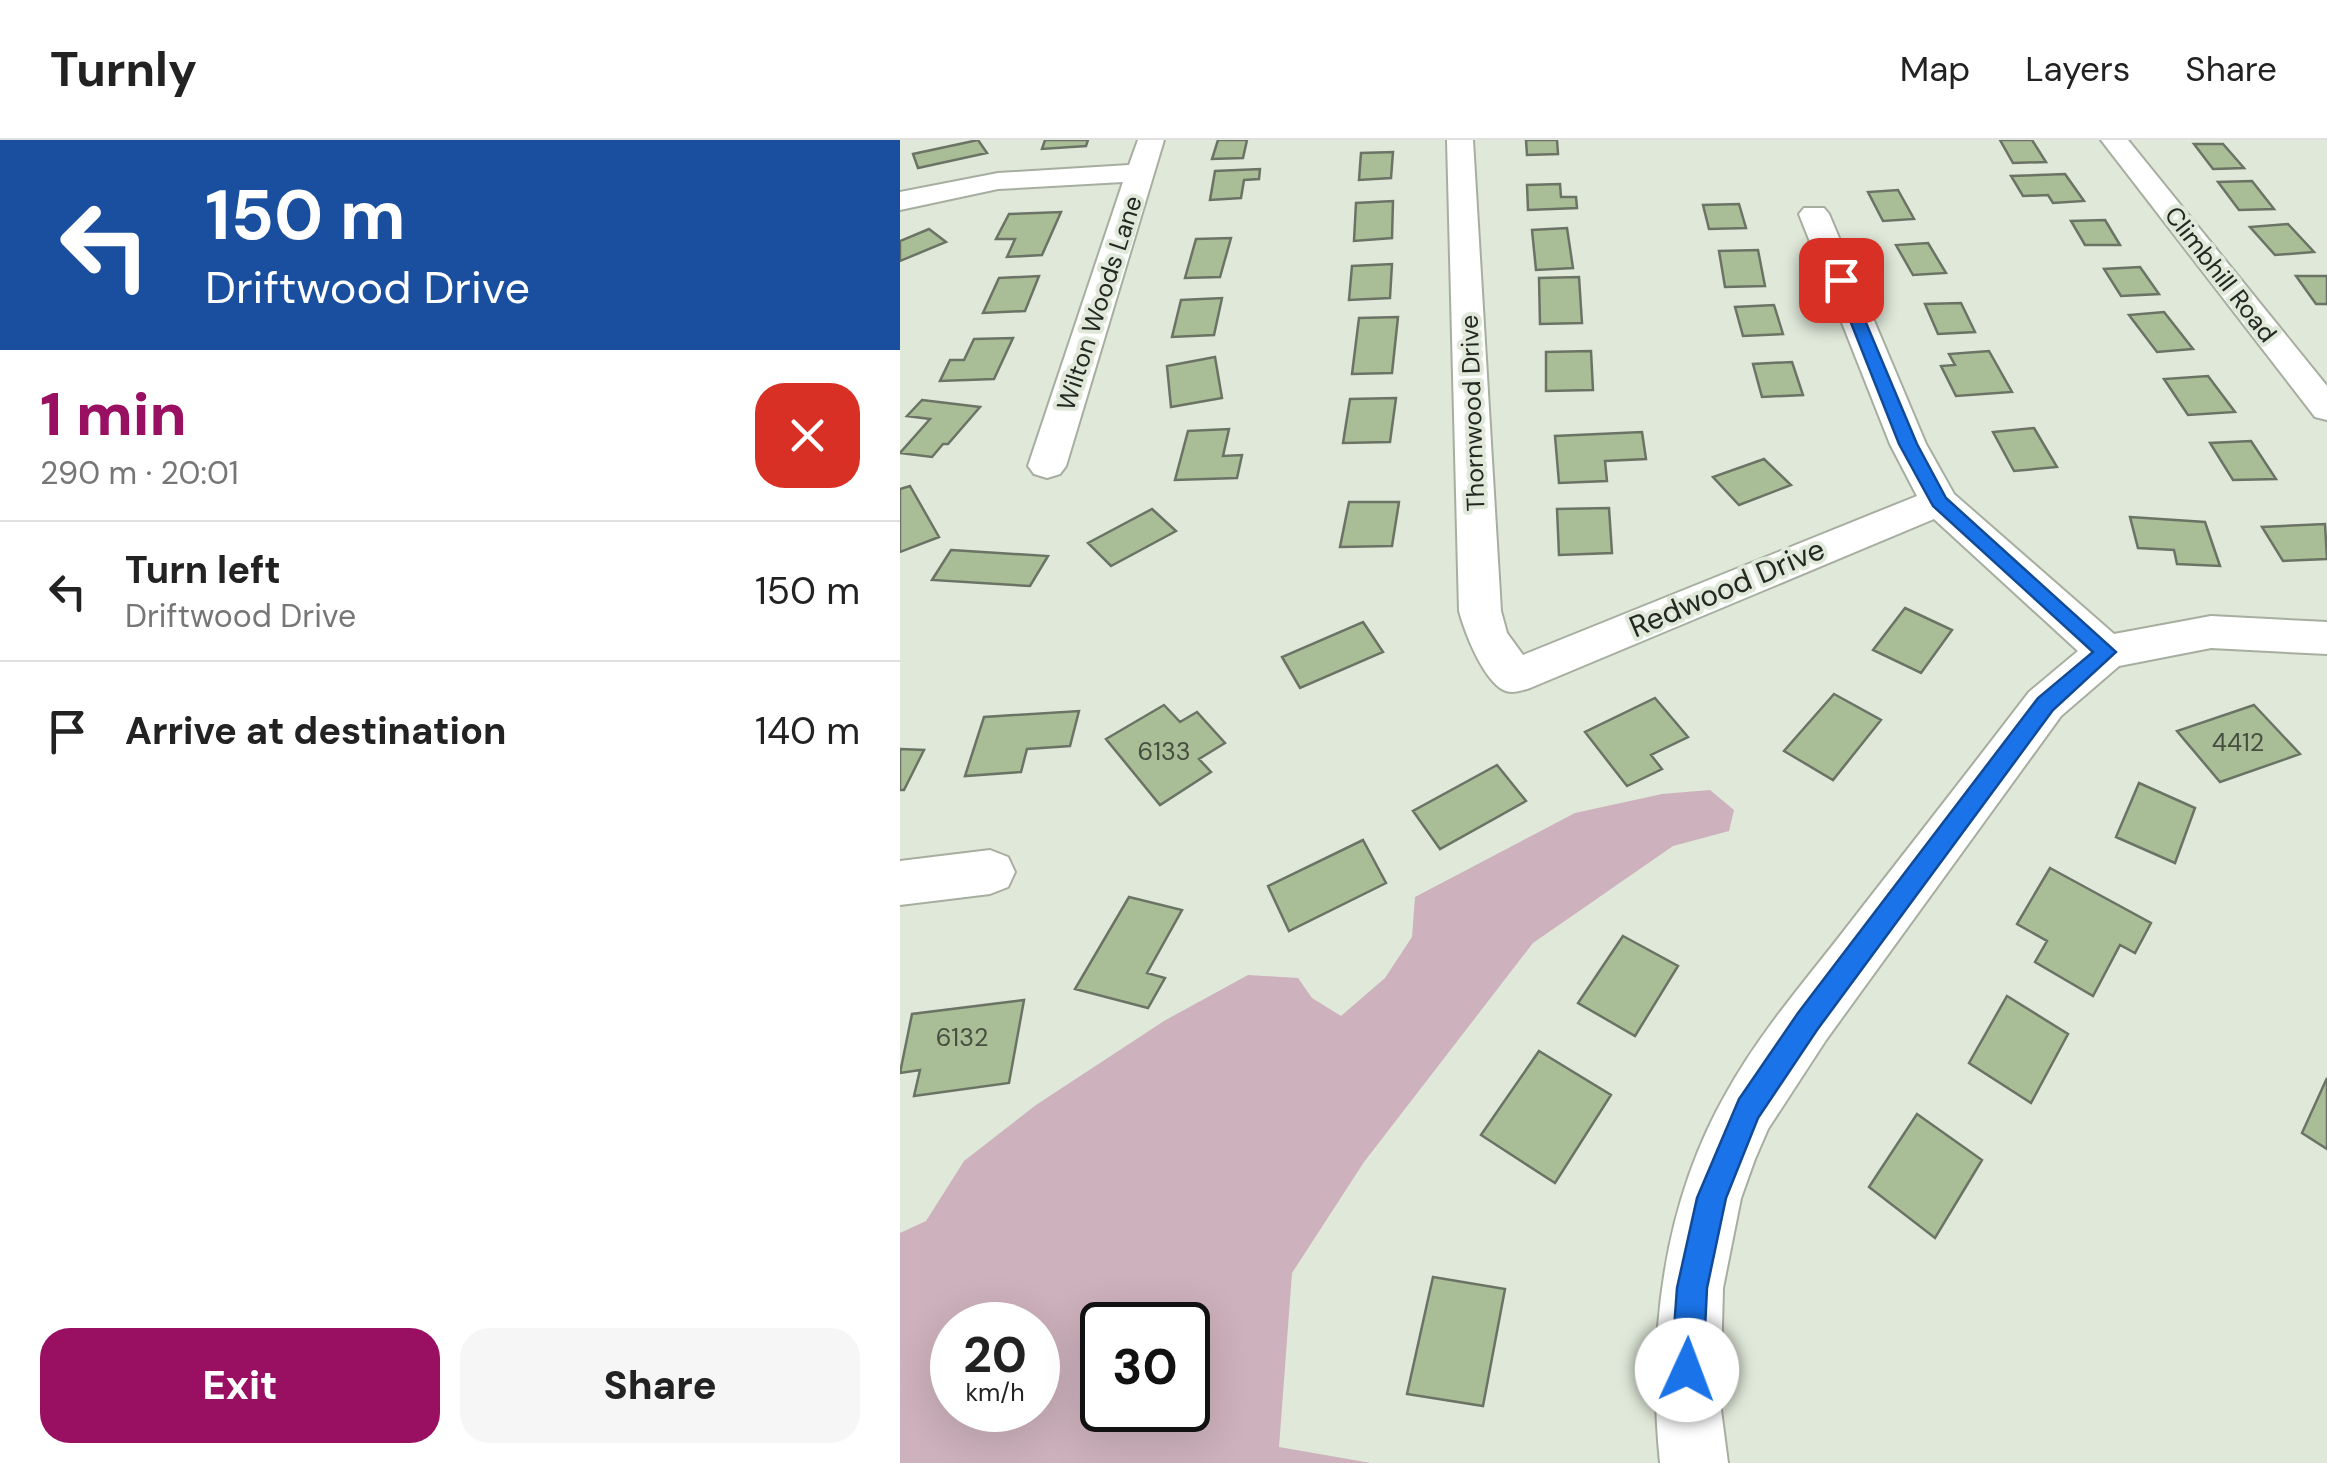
<!DOCTYPE html>
<meta charset="utf-8">
<style>
:root{--surface:#fff;--page:#f6f6f6;--text:#222;--muted:#767676;--line:#e0e0e0;--accent:#990f62}
body{margin:0;font-family:"DM Sans",sans-serif;background:var(--page);color:var(--text);height:100vh;display:flex;flex-direction:column;font-size:38px;white-space:nowrap}
*{box-sizing:border-box;margin:0}
p{font-size:32px;color:var(--muted)}
.icon{flex:none;width:55px;height:55px;fill:none;stroke:currentColor;stroke-width:2;stroke-linecap:round;stroke-linejoin:round}
.map{position:relative;flex:1;overflow:hidden}
.side{display:flex;flex-direction:column;background:var(--surface);width:900px}
.side>*{flex:none}
.guide{background:#1a4fa0;color:#fff;overflow:hidden}
.speed{position:absolute;left:30px;top:1162px;display:flex;gap:20px;font-size:50px;font-weight:700;text-align:center}
.speed>*{display:grid;place-content:center;width:130px;height:130px;border-radius:50%;background:var(--surface);box-shadow:0 10px 40px #0002;line-height:1}
.speed small{font-size:25px;font-weight:400}
.speed .limit{border:5px solid #111;border-radius:15px;background:#fff;color:#111}
.pin{position:absolute;display:grid;place-items:center;width:85px;height:85px;color:#fff;margin:-42px;border-radius:20px;box-shadow:0 5px 15px #0006}
.me{position:absolute;width:110px;margin:-55px;rotate:2deg;stroke-linejoin:round;filter:drop-shadow(0 0 8px #0008)}
.turn{display:flex;align-items:center;gap:35px;height:210px;padding:0 40px;font-size:45px}
.turn .icon{width:130px;height:130px;stroke-width:2.5}
.turn b{display:block;font-size:70px;line-height:85px}
.round{display:grid;place-items:center;flex:none;width:105px;height:105px;border-radius:30px;background:var(--page)}
.overview{display:flex;align-items:center;justify-content:space-between;height:170px;padding:0 40px}
h1{font-size:60px;font-weight:800;line-height:75px;color:var(--accent)}
.action{display:flex;gap:20px;margin-top:auto;padding:20px 40px}
.action a{flex:1;height:115px;border-radius:30px;background:var(--accent);color:#fff;font-size:40px;font-weight:800;line-height:115px;text-align:center}
.action a+a{background:var(--page);color:var(--text)}
ul{padding:0;list-style:none}
li{display:flex;align-items:center;gap:30px;height:140px;padding:0 40px;border-top:2px solid var(--line)}
li div{flex:1}
li b{display:block;font-size:38px}
li em{font-style:normal}
header{display:flex;align-items:center;gap:60px;box-sizing:border-box;height:140px;padding:0 50px;background:var(--surface);border-bottom:2px solid var(--line)}
header strong{font-size:48px}
nav{display:flex;gap:55px;margin-inline-start:auto;font-size:35px}
main{display:flex;flex:1;min-height:0}
.map>svg:first-child{display:block}
.green{fill:#cdb1bc;fill-rule:evenodd}
.building{fill:#a9be97;stroke:#6b7365;stroke-width:2.5}
.lines{fill:none;stroke-linecap:round;stroke-linejoin:round}
.minor-casing{stroke:#a6aea0;stroke-width:4}
.minor{fill:#fff;fill-rule:evenodd}
.route{fill:#1a73e8;stroke:#114b97;stroke-width:2.5}
.labels{text-anchor:middle;stroke-width:8;stroke-linejoin:round;paint-order:stroke}
.far-street-label{font-size:25px;fill:#252822;stroke:#dfe8d9}
.number-label{font-size:25px;fill:#464e3f}
.street-label{font-size:30px;fill:#252822;stroke:#dfe8d9}
</style>
<header>
<strong>Turnly</strong>
<nav><a>Map</a><a>Layers</a><a>Share</a></nav>
</header>
<main>
<section class="side">
<div class="guide">
<div class="turn"><svg class="icon" aria-label="left" viewBox="0 0 24 24"><path d="M17 20v-9H6M10 6l-5 5 5 5"/></svg><div><b>150 m</b>Driftwood Drive</div></div>
</div>
<div class="overview"><div><h1>1 min</h1><p>290 m · 20:01</p></div><a class="round" style="background:#d93025;color:#fff"><svg class="icon" aria-label="close" viewBox="0 0 24 24"><path d="M6 6l12 12M18 6L6 18"/></svg></a></div>
<ul>
<li><svg class="icon" aria-label="left" viewBox="0 0 24 24"><path d="M17 20v-9H6M10 6l-5 5 5 5"/></svg><div><b>Turn left</b><p>Driftwood Drive</p></div><em>150 m</em></li>
<li><svg class="icon" aria-label="arrive" viewBox="0 0 24 24"><path d="M6 21V4h12l-3 4 3 4H6"/></svg><div><b>Arrive at destination</b></div><em>140 m</em></li>
</ul>
<div class="action"><a>Exit</a><a>Share</a></div>
</section>
<div class="map">
<svg width="1427" height="1323" viewBox="0 0 1427 1323">
<rect width="100%" height="100%" fill="#dfe8d9"/>
<path class="green" d="M810,650L834,670L829,691L773,706L633,803L464,1022L392,1133L379,1307L471,1323H0V1093L26,1081L64,1021L136,965L264,881L348,835L398,838L412,858L441,876L485,838L512,797L515,757L675,673L762,654ZM52,1185H138V1270H52ZM202,1185H288V1270H202Z"/>
<path class="building" d="M78,0L87,13L18,28L13,14Z
M145,0H188L186,6L142,9Z
M318,0H347L343,18L312,19Z
M626,0H657L658,14L627,15Z
M1100,0H1132L1146,22L1113,23Z
M1294,4H1323L1344,28L1313,29Z
M493,12L491,38L459,40L461,13Z
M360,29L359,39L344,40L341,58L310,60L315,31Z
M1165,34L1184,61L1153,63L1148,55L1123,56L1111,36Z
M1352,41L1374,69L1339,70L1318,42Z
M660,44L661,57H676L677,68L628,70L627,45Z
M998,50L1014,79L983,81L968,52Z
M493,61L492,98L454,101L456,63Z
M839,64L846,88L809,89L803,65Z
M161,72L142,115L107,117L115,99H96L109,74Z
M1205,80L1220,105H1185L1171,81Z
M1388,84L1414,112L1375,115L1350,87Z
M667,88L673,128L636,130L632,90Z
M29,89L46,102L0,121V101Z
M331,98L320,137L285,138L296,99Z
M1028,103L1046,133L1013,135L996,105Z
M858,110L865,146L825,147L819,111Z
M492,124L490,158L449,160L452,126Z
M1240,127L1259,154L1221,156L1204,129Z
M139,136L125,171L83,173L99,138Z
M1396,136H1427V164H1416Z
M679,137L682,183L640,184L639,138Z
M322,158L314,195L272,197L281,160Z
M1061,163L1075,192L1038,194L1025,164Z
M874,165L883,194L843,196L835,167Z
M1264,172L1293,209L1257,212L1229,175Z
M498,177L492,233L452,234L459,178Z
M113,198L94,239L40,241L50,220H64L74,199Z
M691,211L693,250L646,251V212Z
M1089,211L1112,252L1056,256L1041,226L1055,225L1049,214Z
M315,217L322,258L271,267L267,226Z
M892,222L903,255L862,257L853,224Z
M1308,236L1335,272L1288,275L1264,239Z
M496,258L490,302L443,303L450,259Z
M22,260L80,267L48,304H43L32,317L0,313L30,279L7,276Z
M1134,288L1157,327L1114,331L1093,292Z
M329,289L323,316L342,315L337,338L275,340L288,291Z
M742,292L746,319L705,321L707,341L659,343L655,296Z
M1351,301L1376,339L1333,340L1310,303Z
M864,319L891,345L839,365L813,337Z
M10,346L39,397L0,412V349Z
M449,362H499L492,406L440,407Z
M709,368L712,413L659,415L657,369Z
M252,369L276,391L211,426L188,403Z
M1230,377L1305,382L1320,426L1277,424L1274,410L1238,408Z
M1425,384L1427,419L1383,421L1362,387Z
M51,410L148,416L130,446L32,440Z
M1005,468L1052,490L1021,533L973,510Z
M463,482L483,512L400,548L382,517Z
M934,554L981,580L933,640L884,611Z
M755,558L788,597L751,615L762,629L727,646L685,592Z
M264,565L280,582L297,572L325,603L299,619L311,632L260,665L206,599Z
M1354,565L1400,614L1320,642L1277,591Z
M179,571L170,606L127,609L121,632L65,636L84,577Z
M0,609L24,610L4,650H0Z
M597,625L626,661L540,709L513,671Z
M1239,643L1295,668L1275,723L1216,697Z
M463,700L486,743L389,791L368,746Z
M1150,728L1251,783L1235,813L1220,805L1193,856L1135,822L1147,801L1117,784Z
M229,757L282,770L247,833L265,838L248,868L175,849Z
M723,796L778,826L735,896L678,863Z
M1107,856L1168,894L1131,963L1069,923Z
M124,860L109,943L14,956L20,930L0,933L12,874Z
M639,911L711,955L655,1043L581,995Z
M1427,938V1009L1402,993Z
M1017,974L1082,1020L1035,1098L969,1047Z
M533,1137L605,1149L583,1266L507,1254Z"/>
<g class="lines">
<defs>
<path id="minor" d="M238,0H264L166,326L160,334L147,338L134,334L128,326L223,42L98,49L0,70V52L98,33L229,25Z
M547,0H573L601,471L607,493L623,515L1017,356L990,304L899,74L904,68H924L929,74L1026,304L1054,354L1214,494L1311,476L1427,482V514L1311,508L1219,526L1161,576L926,900L868,989L855,1019L841,1058L823,1148L820,1262L828,1323H760C747,1197 763,1062 828,950C862,889 911,834 953,779C1012,703 1071,628 1129,552L1178,511L1034,379L630,548C620,551 610,555 600,548C581,534 565,493 559,471Z
M1201,0H1228L1427,246V280L1415,277Z
M90,710L108,717L115,732L108,747L90,754L0,765V721Z"/>
</defs>
<use href="#minor" class="minor-casing"/>
<use href="#minor" class="minor"/>
</g>
<path class="route" d="M936,137L948,140L1017,304L1046,358L1216,512L1153,570L917,890L858,978L826,1058L807,1148L803,1230L798,1241L787,1246L776,1241L771,1230L777,1148L797,1058L839,959L898,873L1138,558L1193,512L1033,366L999,304L934,140Z"/>
<g class="labels">
<g class="far-street-label">
<text transform="translate(1321 134) rotate(52)" y="9">Climbhill Road</text>
<text transform="translate(199 163) rotate(-72)" y="9">Wilton Woods Lane</text>
<text transform="translate(572 273) rotate(-92)" y="9">Thornwood Drive</text>
</g>
<g class="number-label">
<text x="1338" y="611">4412</text>
<text x="264" y="620">6133</text>
<text x="62" y="906">6132</text>
</g>
<g class="street-label">
<text transform="translate(827 448) rotate(-23)" y="10">Redwood Drive</text>
</g>
</g>
</svg>
<div class="speed"><div>20<small>km/h</small></div><div class="limit">30</div></div>
<div class="pin" style="left:941px;top:140px;background:#d93025"><svg class="icon" aria-label="arrive" viewBox="0 0 24 24"><path d="M6 21V4h12l-3 4 3 4H6"/></svg></div>
<svg class="me" style="left:787px;top:1230px" viewBox="-20 -20 40 40"><circle r="19" fill="#fff"/><path d="M0-13L10 11 0 6-10 11z" fill="#1a73e8"/></svg>
</div>
</main>
